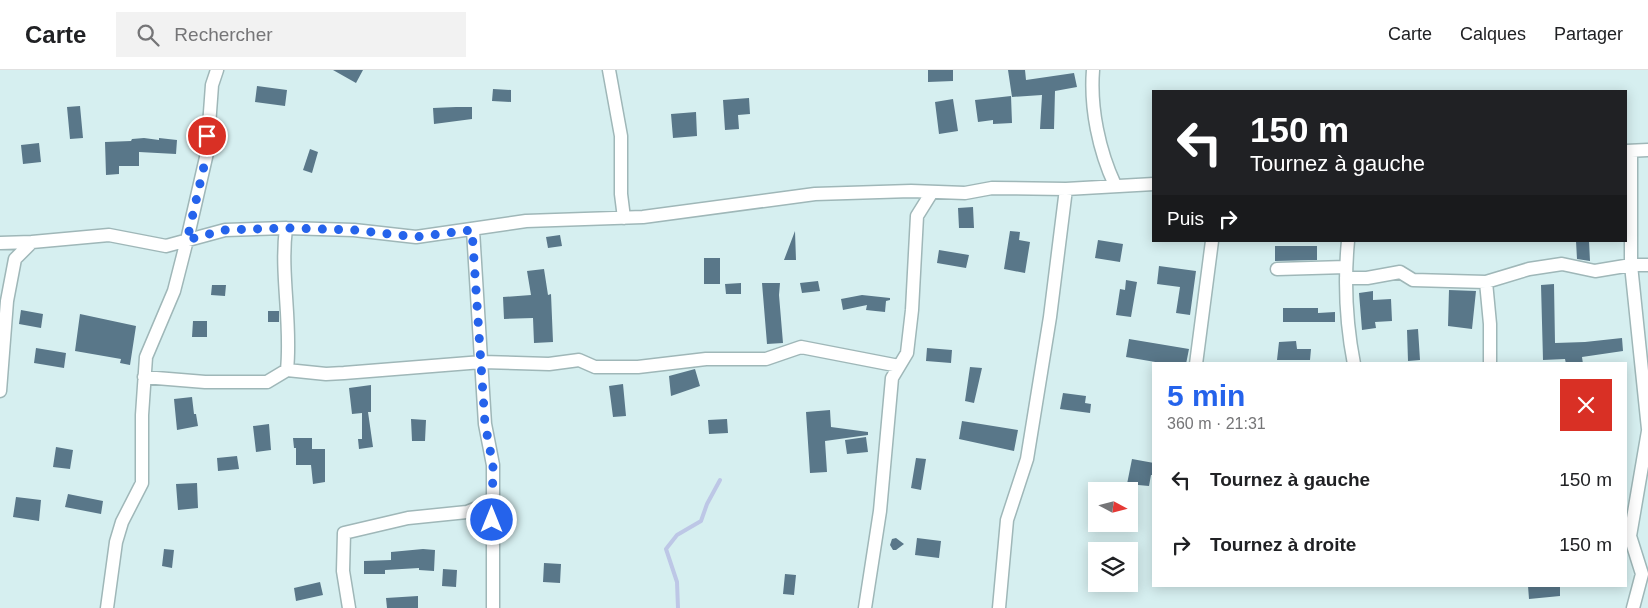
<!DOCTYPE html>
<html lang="fr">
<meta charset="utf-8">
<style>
:root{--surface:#fff;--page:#f2f2f2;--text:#202124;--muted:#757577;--line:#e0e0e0;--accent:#2563eb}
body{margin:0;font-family:Arial,sans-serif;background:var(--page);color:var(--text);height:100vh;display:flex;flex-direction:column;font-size:19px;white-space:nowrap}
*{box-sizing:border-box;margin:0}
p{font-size:16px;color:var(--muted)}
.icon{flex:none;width:28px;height:28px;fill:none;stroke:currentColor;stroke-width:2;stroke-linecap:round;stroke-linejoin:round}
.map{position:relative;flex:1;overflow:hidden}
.sheet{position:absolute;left:1152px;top:292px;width:475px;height:225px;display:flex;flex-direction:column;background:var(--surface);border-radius:0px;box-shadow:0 2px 12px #0003}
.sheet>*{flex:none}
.top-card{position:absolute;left:1152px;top:20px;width:475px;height:152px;border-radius:0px;box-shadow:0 2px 12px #0003;background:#202124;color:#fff;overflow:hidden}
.needle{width:32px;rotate:97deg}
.fabs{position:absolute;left:1088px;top:412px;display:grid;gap:10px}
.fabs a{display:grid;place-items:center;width:50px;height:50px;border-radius:0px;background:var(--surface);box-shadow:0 2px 12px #0003;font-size:25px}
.pin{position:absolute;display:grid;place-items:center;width:42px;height:42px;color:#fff;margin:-21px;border:2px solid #fff;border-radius:50%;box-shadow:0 1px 5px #0007}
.me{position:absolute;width:55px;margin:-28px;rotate:0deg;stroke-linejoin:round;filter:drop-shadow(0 0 4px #0008)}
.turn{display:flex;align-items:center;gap:18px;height:105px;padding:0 15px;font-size:22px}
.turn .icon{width:65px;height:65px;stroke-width:2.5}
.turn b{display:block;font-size:35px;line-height:42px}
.then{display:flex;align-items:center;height:48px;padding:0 15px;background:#0003;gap:10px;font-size:19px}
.round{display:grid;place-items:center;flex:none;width:52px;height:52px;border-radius:0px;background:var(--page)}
.head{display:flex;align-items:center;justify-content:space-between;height:85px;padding:0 15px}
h1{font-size:30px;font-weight:700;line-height:38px;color:var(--accent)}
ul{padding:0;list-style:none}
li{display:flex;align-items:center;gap:15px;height:65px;padding:0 15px}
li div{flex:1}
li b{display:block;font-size:19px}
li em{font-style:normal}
header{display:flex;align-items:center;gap:30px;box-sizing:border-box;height:70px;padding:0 25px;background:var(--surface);border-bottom:1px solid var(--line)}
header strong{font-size:24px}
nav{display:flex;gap:28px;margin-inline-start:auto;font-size:18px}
.search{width:350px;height:45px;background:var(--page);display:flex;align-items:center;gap:12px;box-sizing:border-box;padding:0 18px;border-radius:0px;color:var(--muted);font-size:19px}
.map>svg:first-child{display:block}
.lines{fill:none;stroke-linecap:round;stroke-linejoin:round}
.stream{stroke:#bdc7e6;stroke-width:4}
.building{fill:#597789}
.street-casing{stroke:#9fb7b8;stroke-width:15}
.street{stroke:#fff;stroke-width:12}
.route{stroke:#2563eb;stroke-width:9;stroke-dasharray:0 16.2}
</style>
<header>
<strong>Carte</strong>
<div class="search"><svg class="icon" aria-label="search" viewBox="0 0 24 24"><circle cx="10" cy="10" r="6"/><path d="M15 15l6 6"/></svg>Rechercher</div>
<nav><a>Carte</a><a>Calques</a><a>Partager</a></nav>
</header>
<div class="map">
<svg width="1648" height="538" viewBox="0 0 1648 538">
<rect width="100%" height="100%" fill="#d6eff0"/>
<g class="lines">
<path class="stream" d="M678,538L677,512L666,479L677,465L701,451L707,434L720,410"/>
</g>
<path class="building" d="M333,0H363L356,13Z
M928,0H953V11L928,12Z
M1008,0H1025L1026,10L1074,3L1077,17L1055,21L1054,59H1040L1042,25L1012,27Z
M257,16L287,20L285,36L255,32Z
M493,19L511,20V32L492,31Z
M1011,26L1012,53L993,54V50L978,52L975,30Z
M749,28L750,44L738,45L739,59L725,60L723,30Z
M953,29L958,61L939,64L935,32Z
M80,36L83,68L70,69L67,37Z
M456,37H472V49L434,54L433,38Z
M696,42L697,66L673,68L671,44Z
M144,68L159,70V68L177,70L176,84L139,82V96H119V104L106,105L105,72L131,71L132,69Z
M39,73L41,92L23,94L21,75Z
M310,79L318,82L312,103L303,100Z
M973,137L974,158H959L958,138Z
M795,161L796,190H784Z
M1010,161L1020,162L1019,170L1030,172L1025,203L1004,199Z
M560,165L562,176L548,178L546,167Z
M1098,170L1123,174L1120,192L1095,188Z
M1576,171H1589L1590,191L1577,189Z
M1275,176H1317V190L1275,191Z
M939,180L969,185L966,198L937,193Z
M704,188H720V214H704Z
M1159,196L1196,201L1190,245L1176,243L1180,217L1157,214Z
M544,199L548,225L551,224L553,272L534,273L533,248L504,249L503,227L531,225L527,201Z
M1126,210L1137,212L1131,247L1116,245L1120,219L1125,220Z
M818,211L820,221L802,223L800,213Z
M741,213V224H726L725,214Z
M762,213H780L779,225L783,273L767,274Z
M1554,214L1555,273L1585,272L1622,268L1623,281L1582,287L1583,294H1566L1565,289L1543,290L1541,215Z
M212,215H226L225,226L211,225Z
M1449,220L1476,221L1472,259L1448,256Z
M1373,221V230L1391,229L1392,251L1375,252L1376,258L1362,260L1359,223Z
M862,225L890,228V230L886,231L885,242L866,240L867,235L843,240L841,229Z
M1283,238H1318V243L1335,242V252H1283Z
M21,240L43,244L41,258L19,254Z
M268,241H279V252H268Z
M80,244L136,256L130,295L120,293L121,289L75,281Z
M193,251H207V267H192Z
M1418,259L1420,290L1408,291L1407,260Z
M1129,269L1189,279L1186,294H1167L1126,287Z
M1296,271L1297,279H1311L1310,290H1277L1279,272Z
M36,278L66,283L64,298L34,293Z
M927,278L952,280L951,293L926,291Z
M970,297L982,298L974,333L965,331Z
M695,299L700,316L671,326L669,306Z
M623,314L626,346L613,347L609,316Z
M371,315V342H368L373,377L359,379L358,369H362V343L352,344L349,318Z
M1063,323L1086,326L1085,333L1091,334L1090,343L1060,339Z
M192,327L194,344H196L198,356L177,360L174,329Z
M830,340L831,357L868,362V365L825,371L827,402L810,403L806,342Z
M411,349L426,350L425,371H412Z
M727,349L728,363L709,364L708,350Z
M962,351L1018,360L1014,381L959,369Z
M269,354L271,380L256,382L253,356Z
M866,367L868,382L847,384L845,370Z
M293,368H312V379H325V412L313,414L311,395H296V378H294Z
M56,377L73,380L70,399L53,397Z
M237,386L239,399L218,401L217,388Z
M916,388L926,389L921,420L911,418Z
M1132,389L1154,393V405H1151L1149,416L1127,414Z
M197,413L198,438L178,440L176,414Z
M68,424L103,431L101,444L65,437Z
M16,427L41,430L39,451L13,447Z
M896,468L904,474L896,480H893L890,475L892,469Z
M917,468L941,471L939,488L915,485Z
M164,479L174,480L172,498L162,496Z
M423,479L435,480L434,501L419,500V498L385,500V504H364V491L391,490V482Z
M544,493L561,494L560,513L543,512Z
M443,499L457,500L456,517L442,516Z
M785,504L796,505L794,525L783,524Z
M320,512L323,525L296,531L294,518Z
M1528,516H1560V526L1529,529Z
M418,526V538H387L386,528Z"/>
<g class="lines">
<defs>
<path id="street" d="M609,0L621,66V124L624,148
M1093,0C1090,38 1099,81 1115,115
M1626,81L1648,80
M1631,81V195L1648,359
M286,158C280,205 292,252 287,300L326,304L344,303L482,292L549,294L579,290L595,297H638L706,289H766L801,277L899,296
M473,160L485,354L493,395V538
M1348,171C1344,213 1346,253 1354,294
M0,173L32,172
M1277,199L1346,197
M1346,208H1367L1400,202L1413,210L1486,212L1529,199L1562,194L1595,201L1631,195H1648
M1486,212L1490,254V294
M1196,294L1212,171
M144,307L205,312H267L287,300
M0,321L7,231L15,189L32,172L109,165L166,176L225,160L286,158L354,160L416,167L526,151L643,147L815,124L911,121L965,123L992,118L1066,119L1154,114
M107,538L116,472L122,452L142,413V345L146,287L174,221L187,170L207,83L212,15L217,0
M349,538L343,501L344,463L408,448L467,442L492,432
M865,538L880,441L892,308L907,283L912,240L917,146L932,122
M999,538L1007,450L1027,389L1050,247L1066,119
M1633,538L1642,504L1630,466L1648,361"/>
</defs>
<use href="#street" class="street-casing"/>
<use href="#street" class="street"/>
</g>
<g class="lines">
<path class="route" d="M207,66V83L187,170L224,160L286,158L354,160L416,167L472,160L485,354L493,395L492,450"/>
</g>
</svg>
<div class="fabs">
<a><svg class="needle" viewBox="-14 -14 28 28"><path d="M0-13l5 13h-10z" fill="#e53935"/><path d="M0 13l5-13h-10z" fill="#757577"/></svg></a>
<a><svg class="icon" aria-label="layers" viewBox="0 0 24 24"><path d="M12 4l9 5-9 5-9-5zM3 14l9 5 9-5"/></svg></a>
</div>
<div class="pin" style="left:207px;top:66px;background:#d93025"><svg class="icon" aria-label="arrive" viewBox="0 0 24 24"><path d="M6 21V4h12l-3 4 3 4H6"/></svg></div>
<svg class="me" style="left:492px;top:450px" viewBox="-20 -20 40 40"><circle r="17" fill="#2563eb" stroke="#fff" stroke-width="3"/><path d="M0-11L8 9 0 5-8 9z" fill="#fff"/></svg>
<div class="top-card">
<div class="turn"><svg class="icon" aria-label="left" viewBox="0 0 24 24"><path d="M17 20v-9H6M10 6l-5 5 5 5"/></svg><div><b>150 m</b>Tournez à gauche</div></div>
<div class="then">Puis<svg class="icon" aria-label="right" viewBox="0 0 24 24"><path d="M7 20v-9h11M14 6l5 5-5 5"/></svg></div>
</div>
<section class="sheet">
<div class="head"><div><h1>5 min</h1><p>360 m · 21:31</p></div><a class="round" style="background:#d93025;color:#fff"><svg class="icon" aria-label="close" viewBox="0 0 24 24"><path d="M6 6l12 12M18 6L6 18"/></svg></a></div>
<ul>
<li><svg class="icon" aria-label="left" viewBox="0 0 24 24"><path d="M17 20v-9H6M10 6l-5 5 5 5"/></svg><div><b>Tournez à gauche</b></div><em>150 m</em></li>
<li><svg class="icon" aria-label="right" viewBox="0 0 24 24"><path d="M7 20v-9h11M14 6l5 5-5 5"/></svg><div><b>Tournez à droite</b></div><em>150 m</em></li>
</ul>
</section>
</div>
